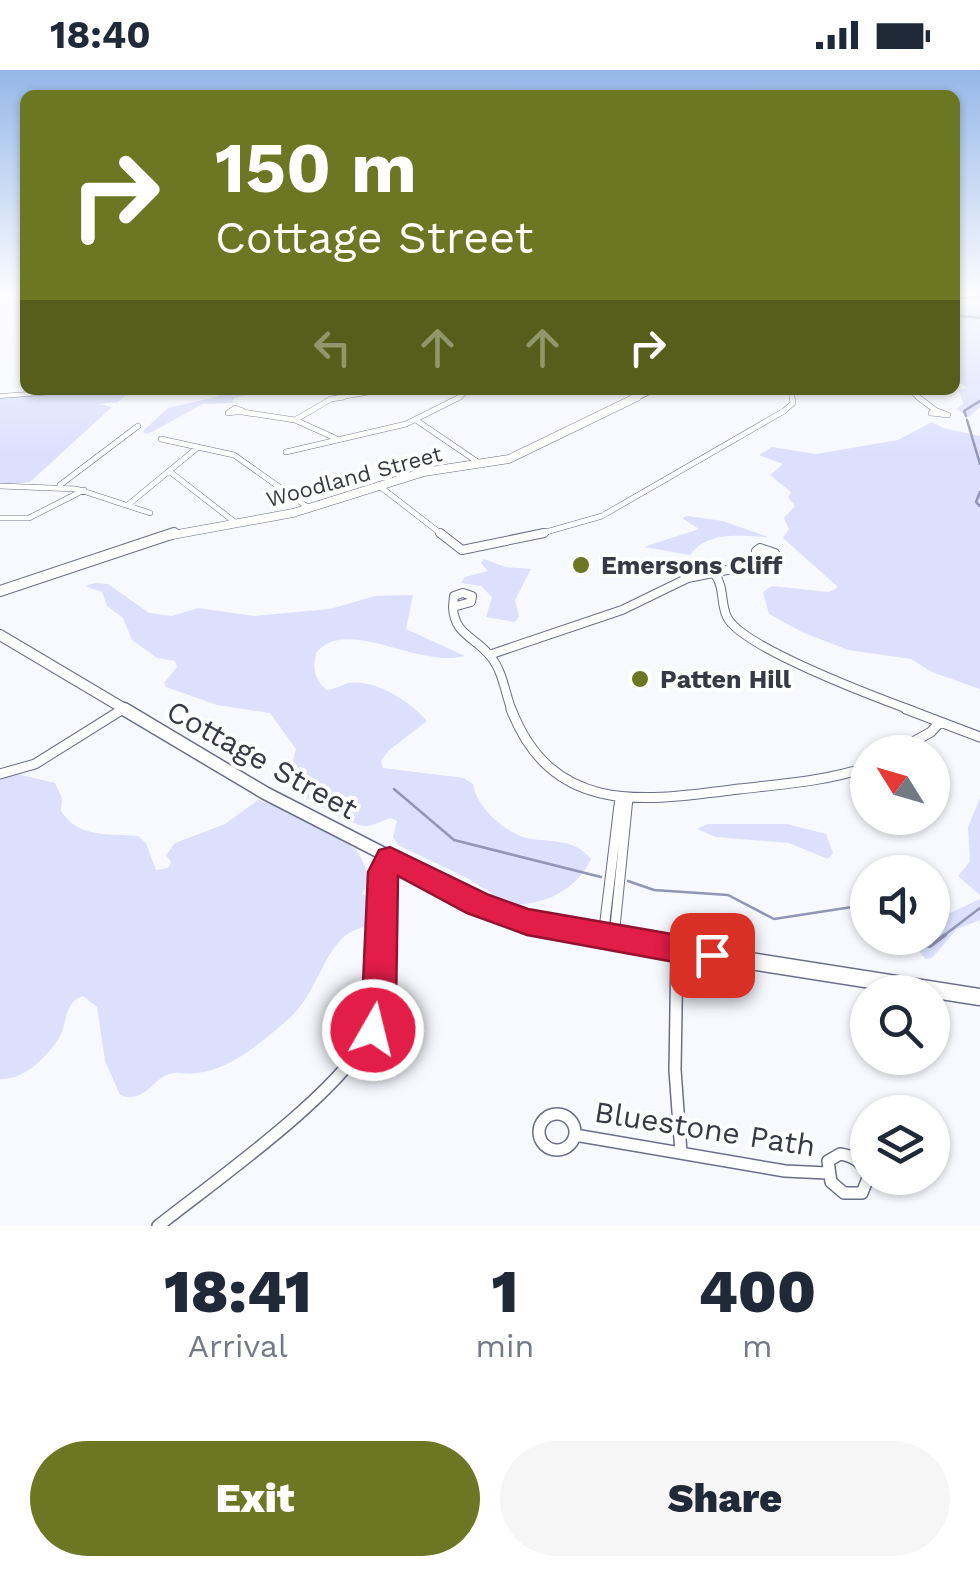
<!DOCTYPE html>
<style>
:root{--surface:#fff;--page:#f6f6f7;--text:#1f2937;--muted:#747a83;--accent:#6b7722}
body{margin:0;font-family:"Work Sans",sans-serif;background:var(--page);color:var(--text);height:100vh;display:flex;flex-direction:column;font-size:38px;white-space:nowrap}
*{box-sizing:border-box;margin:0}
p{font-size:32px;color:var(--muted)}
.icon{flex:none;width:55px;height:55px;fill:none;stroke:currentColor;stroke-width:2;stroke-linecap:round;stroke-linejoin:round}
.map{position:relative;height:1156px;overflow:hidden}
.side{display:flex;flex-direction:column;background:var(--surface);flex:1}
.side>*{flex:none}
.guide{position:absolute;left:20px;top:20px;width:940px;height:305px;border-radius:15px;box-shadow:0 2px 8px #0004;background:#6b7722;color:#fff;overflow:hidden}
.needle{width:65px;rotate:307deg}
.fabs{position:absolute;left:850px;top:665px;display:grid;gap:20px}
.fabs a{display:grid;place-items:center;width:100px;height:100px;border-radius:50%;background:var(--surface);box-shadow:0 2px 8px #0004;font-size:50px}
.pin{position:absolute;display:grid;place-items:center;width:85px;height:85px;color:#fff;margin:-42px;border-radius:20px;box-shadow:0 5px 15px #0006}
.me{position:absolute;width:110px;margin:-55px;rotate:8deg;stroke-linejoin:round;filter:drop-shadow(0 0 8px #0008)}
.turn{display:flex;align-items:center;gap:35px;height:210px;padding:0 30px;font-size:45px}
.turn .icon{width:130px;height:130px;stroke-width:2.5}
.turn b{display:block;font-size:70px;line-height:85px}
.lanes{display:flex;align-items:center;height:95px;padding:0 30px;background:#0003;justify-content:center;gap:50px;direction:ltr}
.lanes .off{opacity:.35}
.eta{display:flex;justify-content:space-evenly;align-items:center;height:170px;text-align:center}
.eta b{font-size:60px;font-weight:800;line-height:70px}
.cta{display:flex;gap:20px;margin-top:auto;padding:20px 30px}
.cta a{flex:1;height:115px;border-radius:60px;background:var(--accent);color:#fff;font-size:40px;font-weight:800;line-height:115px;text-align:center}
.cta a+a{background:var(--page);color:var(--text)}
.status{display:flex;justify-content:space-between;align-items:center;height:70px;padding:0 50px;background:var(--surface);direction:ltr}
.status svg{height:28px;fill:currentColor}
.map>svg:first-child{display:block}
.green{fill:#dce0fd}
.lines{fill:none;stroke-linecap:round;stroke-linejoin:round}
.stream-far1{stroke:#9195b6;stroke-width:2.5}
.stream{stroke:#9195b6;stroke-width:4}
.street-far4-casing{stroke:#6a6e88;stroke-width:5}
.street-far3-casing{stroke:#6a6e88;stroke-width:6}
.street-far2-casing{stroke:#6a6e88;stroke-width:10}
.street-far1-casing{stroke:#6a6e88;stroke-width:11}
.street-casing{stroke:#6a6e88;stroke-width:14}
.secondary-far4-casing{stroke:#6a6e88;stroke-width:8}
.secondary-far3-casing{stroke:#6a6e88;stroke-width:9}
.secondary-far2-casing{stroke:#6a6e88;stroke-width:12}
.secondary-far1-casing{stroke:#6a6e88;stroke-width:15}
.secondary-casing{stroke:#6a6e88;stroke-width:19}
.street-far4{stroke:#fff;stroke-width:4}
.street-far3{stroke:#fff;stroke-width:5}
.street-far2{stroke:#fff;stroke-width:8}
.street-far1{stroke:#fff;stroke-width:9}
.street{stroke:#fff;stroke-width:11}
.secondary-far4{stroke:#fff;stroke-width:6}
.secondary-far3{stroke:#fff;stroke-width:8}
.secondary-far2{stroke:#fff;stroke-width:10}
.secondary-far1{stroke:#fff;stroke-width:12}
.secondary{stroke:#fff;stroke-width:16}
.route{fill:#e11d48;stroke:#92132f;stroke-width:2.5}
.poi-dot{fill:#6b7722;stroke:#fff;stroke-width:4}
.labels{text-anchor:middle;stroke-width:8;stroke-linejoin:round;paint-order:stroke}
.far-street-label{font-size:22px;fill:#373944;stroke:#fff}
.poi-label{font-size:25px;font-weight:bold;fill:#373944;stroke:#fff;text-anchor:start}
.near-street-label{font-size:30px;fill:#373944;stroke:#fff}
</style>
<div class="status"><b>18:40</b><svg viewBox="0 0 49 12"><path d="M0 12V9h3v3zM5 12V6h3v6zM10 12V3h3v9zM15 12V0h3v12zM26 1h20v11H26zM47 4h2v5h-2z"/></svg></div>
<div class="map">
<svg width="980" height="1156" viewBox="0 0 980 1156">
<rect width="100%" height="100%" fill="#f8f9ff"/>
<path class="green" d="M955,227H980V337L969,347L956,339L963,334L959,320L967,318L955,310V233L960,232Z
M227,320H268L234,328L233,333L203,334L148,364L142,362L168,338L216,327Z
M93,321H130L118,332L98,334L112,337L30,412L0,415V327Z
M932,352L943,358L980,366V619L932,602L911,589L848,580L802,562L769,544L763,522L772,516L829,522L838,517L783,468L789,459L784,448L795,436L788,427L791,422L770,405L783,394L759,385L772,377L816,384L898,370Z
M687,446L723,451L768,467C741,466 708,460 690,485L644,477L699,459L682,448Z
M484,489L505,497L531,499L515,530L519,546L515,552L486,547L492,527L481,516L461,513L465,507L488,501L481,493Z
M95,513L108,514L149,543L172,546L198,538L254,546L330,539L375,526L413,525L406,559L465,586C419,599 347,546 317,582C312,596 314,611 327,620C336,619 341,615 349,613C375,609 411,632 427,651L388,681L381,691L383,698L464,708L473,714C476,736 504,762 526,768C551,773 573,767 591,789C576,821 544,835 510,835L467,808L398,775L393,767L397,751L390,748C383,750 375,755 367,756C349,757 297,722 280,711L290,703L296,679L270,643L217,635L166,617L164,613L177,597L175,591L157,588L132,570L123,548L107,536L102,522L85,516Z
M17,704L55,713L62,728L61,741C79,769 108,763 138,766L146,773L156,800L168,798L171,792L166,785L175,773L225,754L258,730C266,730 346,771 355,779C365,791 372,810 362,824L375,830V852C366,857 354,859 346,865C319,888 317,927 284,953C260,973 230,1000 197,1003C186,1005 178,1000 166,1005C150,1014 141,1034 120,1025L105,991L97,937L83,926C63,933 68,953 59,968C47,987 23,1011 0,1009V708Z
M980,728V825L958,806L970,791L968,757Z
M708,754H787L826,764L833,783L828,789L789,773L716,767L697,759Z
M980,829V850L957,859L932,888L925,889L909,868H932L933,851Z"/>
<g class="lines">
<path class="stream-far1" d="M955,228L980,227
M955,245L980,248
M966,346L964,341L980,331
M967,350L980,394
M980,422L976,432L980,436
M394,719L454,770L601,807
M628,811L654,820L728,825L774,849L852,837L868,848
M942,867L980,838"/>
<path class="stream" d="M895,868L930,876L945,865"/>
<defs>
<path id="street-far4" d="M14,222L25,226
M156,320H171
M783,320H842
M909,320L921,329
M791,321L792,329
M0,326L84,320
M330,329L383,320
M457,329L469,320"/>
<path id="street-far3" d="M918,327L935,340
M235,338L243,341L228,343Z
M935,340L948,345L931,343Z
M242,342L295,350L335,368
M295,350L331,329L344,327
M416,350L482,395
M161,369L234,385L309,438
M286,382L406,354L460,327
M169,401L236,453
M60,415L138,356
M378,415L444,466
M0,416L77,419L150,443
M129,434L197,378
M0,448H29L84,420
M532,466L602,446L784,341L793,333L792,327"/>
<path id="street-far2" d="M440,463L462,480L544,463
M714,503C725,517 720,532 727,547C741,577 878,628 913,641
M463,523L472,526L471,532L453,537L454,526Z
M453,537C454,565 476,567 491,587C503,602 505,623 512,641
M489,585L622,540L688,508L737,498L775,483L760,478L756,481L761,486
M119,641L123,639"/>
<path id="street-far1" d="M511,639C553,747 644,731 739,719C783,714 826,711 868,697
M906,639L980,667
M895,682L931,662L940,652
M0,704L35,694L123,639
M383,867V802L390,788
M603,867L620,727
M614,867L628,728"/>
<path id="street" d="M614,869V865
M677,879L675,1000L681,1083
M539 1062a18 18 0 1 1 36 0a18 18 0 1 1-36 0Z
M575,1065L785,1101L827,1103
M868,1105C862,1092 854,1086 840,1084L828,1091L831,1112L844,1123H862L868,1108
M158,1156C216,1110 344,1021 374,957C386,930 384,894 383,865"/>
<path id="secondary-far4" d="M632,329L651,320"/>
<path id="secondary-far3" d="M167,466L293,443L424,402L509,389L637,327"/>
<path id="secondary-far2" d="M0,521L174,463
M0,565L128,641"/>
<path id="secondary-far1" d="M124,639L265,723L495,841L599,867"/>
<path id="secondary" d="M584,865L980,927"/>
</defs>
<use href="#street-far4" class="street-far4-casing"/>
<use href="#street-far3" class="street-far3-casing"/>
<use href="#street-far2" class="street-far2-casing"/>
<use href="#street-far1" class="street-far1-casing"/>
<use href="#street" class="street-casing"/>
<use href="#secondary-far4" class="secondary-far4-casing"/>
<use href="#secondary-far3" class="secondary-far3-casing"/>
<use href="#secondary-far2" class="secondary-far2-casing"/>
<use href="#secondary-far1" class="secondary-far1-casing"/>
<use href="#secondary" class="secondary-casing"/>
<use href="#street-far4" class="street-far4"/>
<use href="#street-far3" class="street-far3"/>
<use href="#street-far2" class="street-far2"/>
<use href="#street-far1" class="street-far1"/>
<use href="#street" class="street"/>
<use href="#secondary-far4" class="secondary-far4"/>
<use href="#secondary-far3" class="secondary-far3"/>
<use href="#secondary-far2" class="secondary-far2"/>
<use href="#secondary-far1" class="secondary-far1"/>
<use href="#secondary" class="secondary"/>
</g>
<linearGradient id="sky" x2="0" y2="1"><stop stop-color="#94b7e8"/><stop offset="0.58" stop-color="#fcfcff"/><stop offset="1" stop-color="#fcfcff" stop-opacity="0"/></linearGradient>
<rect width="980" height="384" fill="url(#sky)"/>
<path class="route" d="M390,777L489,825L528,839L712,871L723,875L728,885L723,895L712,899L527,865L467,843L398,806L396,936L386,971L373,976L361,971L356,960L362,936L368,802L379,780Z"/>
<g class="poi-dot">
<circle cx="581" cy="495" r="10"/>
<circle cx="640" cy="609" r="10"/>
</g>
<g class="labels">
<g class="far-street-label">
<text transform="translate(354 406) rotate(-15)" y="8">Woodland Street</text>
</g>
<g class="poi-label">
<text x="601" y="504">Emersons Cliff</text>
<text x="660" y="618">Patten Hill</text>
</g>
<g class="near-street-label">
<text transform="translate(262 690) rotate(29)" y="10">Cottage Street</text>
<text transform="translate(705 1059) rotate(9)" y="10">Bluestone Path</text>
</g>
</g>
</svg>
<div class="fabs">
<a><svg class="needle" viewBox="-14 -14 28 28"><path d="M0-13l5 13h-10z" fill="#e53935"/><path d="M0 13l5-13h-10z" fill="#747a83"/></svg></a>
<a><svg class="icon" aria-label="sound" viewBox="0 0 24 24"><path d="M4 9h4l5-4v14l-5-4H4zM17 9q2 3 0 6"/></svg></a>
<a><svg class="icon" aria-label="search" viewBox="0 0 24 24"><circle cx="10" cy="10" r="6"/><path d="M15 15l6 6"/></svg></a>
<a><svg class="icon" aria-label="layers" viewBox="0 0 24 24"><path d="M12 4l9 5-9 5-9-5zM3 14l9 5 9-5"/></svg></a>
</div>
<div class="pin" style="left:712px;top:885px;background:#d93025"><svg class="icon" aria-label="arrive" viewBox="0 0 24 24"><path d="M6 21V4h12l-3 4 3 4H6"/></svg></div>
<svg class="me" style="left:373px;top:960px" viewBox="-20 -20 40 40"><circle r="17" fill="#e11d48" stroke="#fff" stroke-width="3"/><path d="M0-11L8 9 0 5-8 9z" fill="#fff"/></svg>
<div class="guide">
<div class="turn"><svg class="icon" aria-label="right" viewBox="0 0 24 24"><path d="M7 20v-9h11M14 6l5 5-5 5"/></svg><div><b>150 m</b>Cottage Street</div></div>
<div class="lanes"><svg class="icon off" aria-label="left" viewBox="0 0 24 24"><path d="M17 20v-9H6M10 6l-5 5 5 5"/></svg><svg class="icon off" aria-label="ahead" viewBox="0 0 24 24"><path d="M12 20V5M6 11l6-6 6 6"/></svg><svg class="icon off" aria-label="ahead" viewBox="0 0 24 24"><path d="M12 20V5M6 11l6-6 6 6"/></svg><svg class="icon" aria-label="right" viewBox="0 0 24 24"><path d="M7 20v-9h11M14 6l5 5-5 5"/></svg></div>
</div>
</div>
<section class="side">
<div class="eta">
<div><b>18:41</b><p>Arrival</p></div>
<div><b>1</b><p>min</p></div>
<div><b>400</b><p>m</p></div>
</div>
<div class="cta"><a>Exit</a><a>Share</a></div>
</section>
